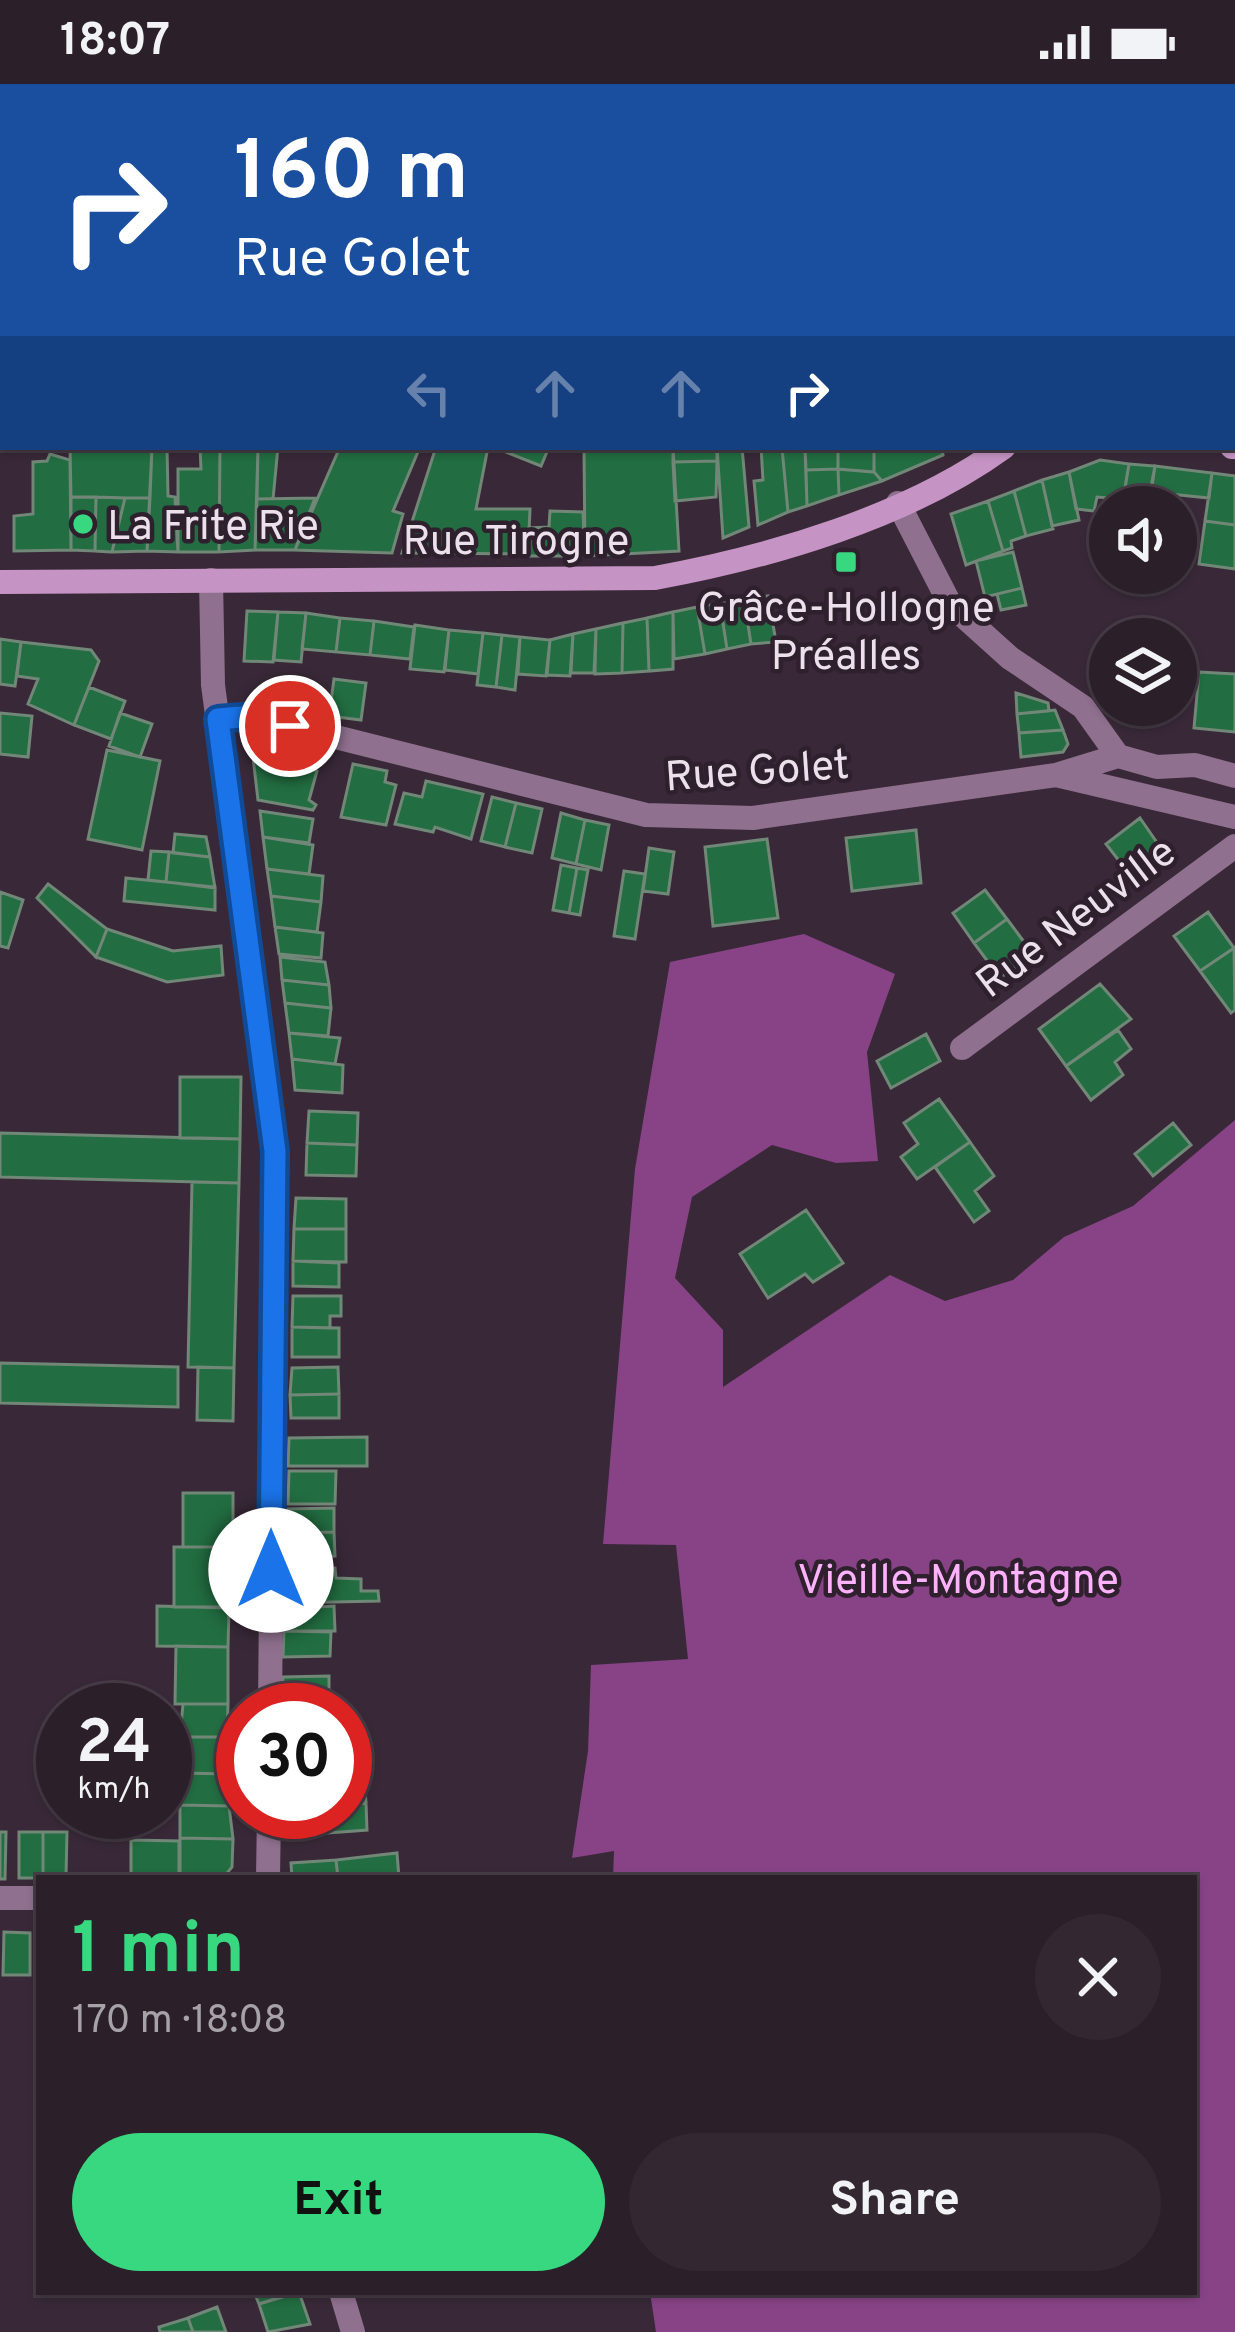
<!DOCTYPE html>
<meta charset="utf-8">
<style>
:root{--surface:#2b1f2a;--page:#332732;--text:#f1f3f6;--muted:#a6a2a8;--line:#473d47;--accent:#38d880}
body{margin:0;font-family:Overpass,sans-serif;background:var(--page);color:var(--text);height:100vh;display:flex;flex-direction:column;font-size:45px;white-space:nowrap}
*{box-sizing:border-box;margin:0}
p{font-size:39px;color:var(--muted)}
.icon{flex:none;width:66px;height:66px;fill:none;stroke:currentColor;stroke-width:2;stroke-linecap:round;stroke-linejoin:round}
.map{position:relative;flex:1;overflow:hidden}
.side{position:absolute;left:36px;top:1791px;width:1161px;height:420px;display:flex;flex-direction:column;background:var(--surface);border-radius:0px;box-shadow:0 3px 9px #0004,0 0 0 3px var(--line)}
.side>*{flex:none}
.guide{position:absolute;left:0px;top:0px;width:1236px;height:366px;box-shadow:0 3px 9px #0004,0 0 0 3px var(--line);background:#1a4fa0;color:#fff;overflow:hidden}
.tools{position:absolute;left:1089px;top:402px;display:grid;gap:24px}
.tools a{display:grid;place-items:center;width:108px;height:108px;border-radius:50%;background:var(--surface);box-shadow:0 3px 9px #0004,0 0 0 3px var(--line);font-size:60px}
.speed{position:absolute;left:36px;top:1599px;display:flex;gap:24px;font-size:60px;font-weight:700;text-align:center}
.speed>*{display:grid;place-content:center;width:156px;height:156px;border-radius:50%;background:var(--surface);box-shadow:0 3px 9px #0004,0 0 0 3px var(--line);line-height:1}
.speed small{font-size:30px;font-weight:400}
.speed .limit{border:18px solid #d22;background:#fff;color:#111}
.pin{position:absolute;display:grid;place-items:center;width:102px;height:102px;color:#fff;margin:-51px;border:6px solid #fff;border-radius:50%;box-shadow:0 3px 12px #0007}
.me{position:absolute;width:132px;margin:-66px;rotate:0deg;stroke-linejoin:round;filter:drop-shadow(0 0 9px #0008)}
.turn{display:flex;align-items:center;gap:42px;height:252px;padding:0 36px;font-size:54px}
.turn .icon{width:156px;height:156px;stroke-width:2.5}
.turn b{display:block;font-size:84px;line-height:102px}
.lanes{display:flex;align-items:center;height:114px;padding:0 36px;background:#0003;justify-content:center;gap:60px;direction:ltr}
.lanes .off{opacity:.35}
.round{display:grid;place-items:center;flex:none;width:126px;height:126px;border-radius:63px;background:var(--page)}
.head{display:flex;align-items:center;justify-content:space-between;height:204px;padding:0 36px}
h1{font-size:72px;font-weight:700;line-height:90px;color:var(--accent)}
.primary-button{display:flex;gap:24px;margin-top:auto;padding:24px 36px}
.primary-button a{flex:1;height:138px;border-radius:72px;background:var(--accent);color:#111;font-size:48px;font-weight:700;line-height:138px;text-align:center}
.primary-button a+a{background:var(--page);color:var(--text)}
.status{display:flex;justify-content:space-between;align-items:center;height:84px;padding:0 60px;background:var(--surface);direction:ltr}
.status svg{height:33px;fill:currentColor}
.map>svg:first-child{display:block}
.forest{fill:#874386}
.building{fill:#226d41;stroke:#718777;stroke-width:3}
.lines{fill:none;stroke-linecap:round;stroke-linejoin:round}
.street{stroke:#8f708e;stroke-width:24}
.secondary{stroke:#c694c4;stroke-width:24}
.route-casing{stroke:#114b97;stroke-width:30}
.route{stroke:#1a73e8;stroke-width:21}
.poi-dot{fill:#38d880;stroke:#2f202e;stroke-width:4.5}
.labels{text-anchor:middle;stroke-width:9;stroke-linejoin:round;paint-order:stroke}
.poi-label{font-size:42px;fill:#ece1eb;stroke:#2f202e;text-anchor:start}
.street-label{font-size:42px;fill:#ece1eb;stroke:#2f202e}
.park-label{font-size:42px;fill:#fdb2fb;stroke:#2f202e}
</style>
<div class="status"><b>18:07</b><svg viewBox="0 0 49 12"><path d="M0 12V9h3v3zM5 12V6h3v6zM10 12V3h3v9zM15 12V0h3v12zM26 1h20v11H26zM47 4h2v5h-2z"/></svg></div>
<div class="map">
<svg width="1235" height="2248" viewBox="0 0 1235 2248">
<rect width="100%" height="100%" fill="#392938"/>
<path class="forest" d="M804,850L895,890L867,968L878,1077L836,1079L772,1061L692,1113L675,1194L723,1246V1303L890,1191L945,1217L1013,1196L1064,1153L1133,1122L1235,1036V2248H656L650,2208H1194V1794H613L614,1767L572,1774L588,1667L591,1581L688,1575L676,1461L603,1460L635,1085L670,878Z"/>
<path class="building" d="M70,363H152L150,414L71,413Z
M152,363H167L168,412L175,413L178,468L147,467Z
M200,363H220L219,468H178V385H201Z
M220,363H258L255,466L219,468Z
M258,363H278L273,415H257Z
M340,363H420L393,427L403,430L392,469L295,466Z
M436,363H488L476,425H530L528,470L402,469Z
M493,363H549L541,382Z
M584,363H673L679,467L585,472Z
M673,363H717V377L673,378Z
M717,363H742L749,443L723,454Z
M761,363L782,364L788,428L758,441L754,397L763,396Z
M805,363H838V385L806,386Z
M838,363H874V388L838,385Z
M874,363H942L943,371L882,397L874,388Z
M782,364L805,366L807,422L788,428Z
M50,370L70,376L71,466L14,467V432L33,430V378L47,377Z
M1100,376L1129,380L1123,415L1097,413L1094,427L1076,425L1069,388Z
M717,377L716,413L675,417L673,378Z
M1129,380L1155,382L1149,423H1122Z
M1155,382L1212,389L1209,414L1150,408Z
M838,385L874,388L882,397L839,411Z
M838,385L839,411L807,422L806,386Z
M1069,388L1079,436L1052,442L1042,396Z
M1212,389L1235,392V441L1205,437Z
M1042,396L1053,445L1026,452L1014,407Z
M1014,407L1026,452L1011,457L1012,464L1003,467L988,417Z
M71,413H96L95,467L71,466Z
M96,413L125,414L112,468L95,467Z
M125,414H150L147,467L112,468Z
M315,414L295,466H255L257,415Z
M988,417L1003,467L966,481L951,430Z
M550,427L583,428L585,472H529V444L549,443Z
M1205,437L1235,441V485L1199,480Z
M1013,468L1022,504L985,513L976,477Z
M1022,504L1026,521L1001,526L997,510Z
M768,512L776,558L751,560L744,515Z
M744,515L751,560L727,565L720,520Z
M720,520L727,565L705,570L697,523Z
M697,523L705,570L674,575L673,528Z
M247,527L278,528L273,578L244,577Z
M278,528L306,529L301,578L274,576Z
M673,528V585L649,587L647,534Z
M306,529L340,534L336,568L302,565Z
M340,534L374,537L370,571L336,568Z
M647,534L649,587L622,589L623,539Z
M374,537L414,543L410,575L370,571Z
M623,539L622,589L595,590L596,545Z
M415,541L449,546L444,588L410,585Z
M596,545L594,589H571L573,550Z
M449,546L483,549L478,590L445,586Z
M483,549L502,551L496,603L477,601Z
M573,550L570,592L547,591L550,556Z
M502,551L520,553L515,606L496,603Z
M520,553L550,556L546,592L518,590Z
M0,555L21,558L15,602L0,600Z
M21,558L91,566L99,577L74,641L28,620L38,595L17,592Z
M1199,588L1235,590V648L1194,644Z
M334,595L366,599L361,636L329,632Z
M89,603L125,617L111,655L74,641Z
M1016,609L1048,619L1049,627L1017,630Z
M1055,626L1063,646L1019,649L1017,630Z
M0,629L32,632L28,673L0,670Z
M120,629L152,640L140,673L109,662Z
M1063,646L1068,660L1063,668L1021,673L1019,649Z
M260,657L307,668L305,681L317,687L309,716L316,721L313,726L258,716L252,665Z
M107,666L160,677L142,766L88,755Z
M353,680L387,687L385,698L396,701L386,741L341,733Z
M426,697L483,710L471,755L435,743L433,748L395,740L404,709L422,713Z
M492,713L516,719L505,763L481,757Z
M516,719L542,725L532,769L505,763Z
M260,727L313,735L309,759L263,753Z
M561,729L585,736L576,780L552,774Z
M1140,734L1169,776L1137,800L1106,760Z
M585,736L609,741L601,786L576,780Z
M916,746L921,799L852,807L846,754Z
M175,750L206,753L210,773L173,769Z
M263,753L313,761L309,790L267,785Z
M767,755L778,834L713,842L705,763Z
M649,764L674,768L668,810L643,807Z
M151,767L169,768L166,798L148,796Z
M169,768L210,773L215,804L166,798Z
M561,781L577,784L569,829L553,826Z
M577,784L588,786L580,831L569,829Z
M267,785L323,792L321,818L271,812Z
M624,787L645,790L635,855L614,852Z
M126,794L215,803V826L124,817Z
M48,800L107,845L96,873L37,814Z
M985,806L1007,835L974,859L953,829Z
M0,808L23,816L8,864L0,862Z
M271,812L321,818L317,848L275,843Z
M1208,828L1234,864L1200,887L1174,852Z
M1007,835L1033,870L1000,894L974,859Z
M275,843L323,849L321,874L279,870Z
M107,845L173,867L221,862L223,891L167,898L96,873Z
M1234,864L1235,926L1231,929L1200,887Z
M280,873L325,878L329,901L282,896Z
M282,896L329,901L331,924L285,919Z
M1100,900L1131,935L1066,982L1039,945Z
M285,919L331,924L328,952L289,949Z
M1118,946L1131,965L1115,978L1123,991L1091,1016L1066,982Z
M289,949L340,954L335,980L292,975Z
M926,950L940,977L891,1004L877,977Z
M292,975L343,981L342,1009L295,1006Z
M180,993H241L240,1055L180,1054Z
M939,1015L970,1058L917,1095L901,1073L918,1060L904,1039Z
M309,1027L358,1029L357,1061L307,1059Z
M1173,1039L1191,1061L1153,1092L1135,1070Z
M0,1049L240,1055L239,1099L0,1093Z
M970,1058L994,1092L975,1107L989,1127L974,1138L935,1083Z
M307,1059L357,1061L356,1092L306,1091Z
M192,1098L239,1099L234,1284L188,1283Z
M296,1114L346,1115V1145H294Z
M806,1126L843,1179L813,1198L805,1190L768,1214L740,1170Z
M294,1145H346V1178L293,1177Z
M293,1177L339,1179V1203L293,1202Z
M293,1212H341V1232H330V1244L292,1243Z
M292,1243L339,1244V1273H292Z
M0,1279L178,1283V1323L0,1319Z
M198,1283L234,1284L233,1337L197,1336Z
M338,1283L339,1310L290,1311L292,1284Z
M339,1310V1334H291L290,1311Z
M367,1353V1382H288L289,1354Z
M289,1387H336L335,1420H288Z
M183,1409H233V1463H183Z
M334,1424V1448L287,1449L288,1425Z
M334,1448L335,1472L286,1473L287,1449Z
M174,1463H233L232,1523H174Z
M335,1484L336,1494L361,1495V1507H378L379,1517L288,1519V1485Z
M157,1522L229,1524L228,1563L157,1562Z
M334,1522L335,1547H284L286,1525Z
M284,1547L331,1548L330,1572L283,1573Z
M176,1562L228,1563V1620H175Z
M329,1592V1619L282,1620L283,1593Z
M183,1620H228L227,1653H180Z
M165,1653H185L184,1689H165Z
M185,1653H227L228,1690L184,1689Z
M179,1689L228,1690L229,1722L180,1721Z
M364,1693L366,1719L345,1721V1695Z
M366,1719L367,1746L288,1752L286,1728H345V1721Z
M180,1721L229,1722L233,1755L180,1754Z
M0,1748H6L5,1795H0Z
M19,1748H43V1794H19Z
M43,1748H67L66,1793L43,1794Z
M180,1754L233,1755L232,1783L223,1794L180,1792Z
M131,1756L179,1757V1794H131Z
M397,1769L399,1794H338L336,1776Z
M336,1776L338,1794H292L291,1779Z
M4,1848L30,1849V1891H3Z
M254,2208H296L259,2220Z
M299,2208L310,2240L268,2248L259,2220Z
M217,2223L226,2248H193L188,2234Z
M188,2234L193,2248H160L159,2243Z"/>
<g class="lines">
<path class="street" d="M1233,203L1235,202
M898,419L950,520L1010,574L1083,623L1118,672
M211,496L213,601L275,1067L270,1626
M218,635L252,632L646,731L753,734L1056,691L1118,672L1157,683L1195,681L1235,692
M1056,691L1235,733
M962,964L1235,762
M268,1794L269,1728
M0,1814H39
M341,2208L353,2248"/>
<path class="secondary" d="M287,0L289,3
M1232,363H1235
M0,498L655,494C770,473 908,433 1004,363"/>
</g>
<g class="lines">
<defs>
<path id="route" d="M271,1486L275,1067L218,635L253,632L290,642"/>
</defs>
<use href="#route" class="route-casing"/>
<use href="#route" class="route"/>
</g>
<g class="poi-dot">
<circle cx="83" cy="440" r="12"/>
<rect x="834" y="466" width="24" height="24" rx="6"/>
</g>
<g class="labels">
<g class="poi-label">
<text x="107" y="455">La Frite Rie</text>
<text x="846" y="537" text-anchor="middle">Grâce-Hollogne<tspan x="846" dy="48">Préalles</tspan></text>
</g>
<g class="street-label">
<text x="516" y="470">Rue Tirogne</text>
<text transform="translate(757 685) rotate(-4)" y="15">Rue Golet</text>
<text transform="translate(1075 832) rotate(-37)" y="15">Rue Neuville</text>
</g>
<g class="park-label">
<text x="958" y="1509">Vieille-Montagne</text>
</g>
</g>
</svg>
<div class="tools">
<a><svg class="icon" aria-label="sound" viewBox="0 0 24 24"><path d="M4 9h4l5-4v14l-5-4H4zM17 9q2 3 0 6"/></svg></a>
<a><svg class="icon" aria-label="layers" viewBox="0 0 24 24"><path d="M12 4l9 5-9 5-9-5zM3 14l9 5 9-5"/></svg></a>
</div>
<div class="speed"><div>24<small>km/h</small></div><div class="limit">30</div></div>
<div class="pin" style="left:290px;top:642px;background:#d93025"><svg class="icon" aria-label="arrive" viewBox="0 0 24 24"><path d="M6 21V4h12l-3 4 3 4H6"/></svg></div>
<svg class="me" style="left:271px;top:1486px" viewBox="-20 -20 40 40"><circle r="19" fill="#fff"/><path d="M0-13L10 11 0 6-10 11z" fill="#1a73e8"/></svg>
<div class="guide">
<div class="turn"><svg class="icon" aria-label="right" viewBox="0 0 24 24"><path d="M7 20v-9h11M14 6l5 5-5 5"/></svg><div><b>160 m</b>Rue Golet</div></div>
<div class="lanes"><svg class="icon off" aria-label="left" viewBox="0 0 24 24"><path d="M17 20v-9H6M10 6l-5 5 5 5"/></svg><svg class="icon off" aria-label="ahead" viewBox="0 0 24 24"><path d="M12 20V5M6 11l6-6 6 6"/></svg><svg class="icon off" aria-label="ahead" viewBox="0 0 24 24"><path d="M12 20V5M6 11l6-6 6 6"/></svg><svg class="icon" aria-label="right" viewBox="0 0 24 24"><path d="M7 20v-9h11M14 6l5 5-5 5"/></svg></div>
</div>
<section class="side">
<div class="head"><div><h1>1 min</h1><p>170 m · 18:08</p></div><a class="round"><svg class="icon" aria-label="close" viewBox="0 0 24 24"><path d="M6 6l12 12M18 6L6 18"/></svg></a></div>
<div class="primary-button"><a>Exit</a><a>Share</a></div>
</section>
</div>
